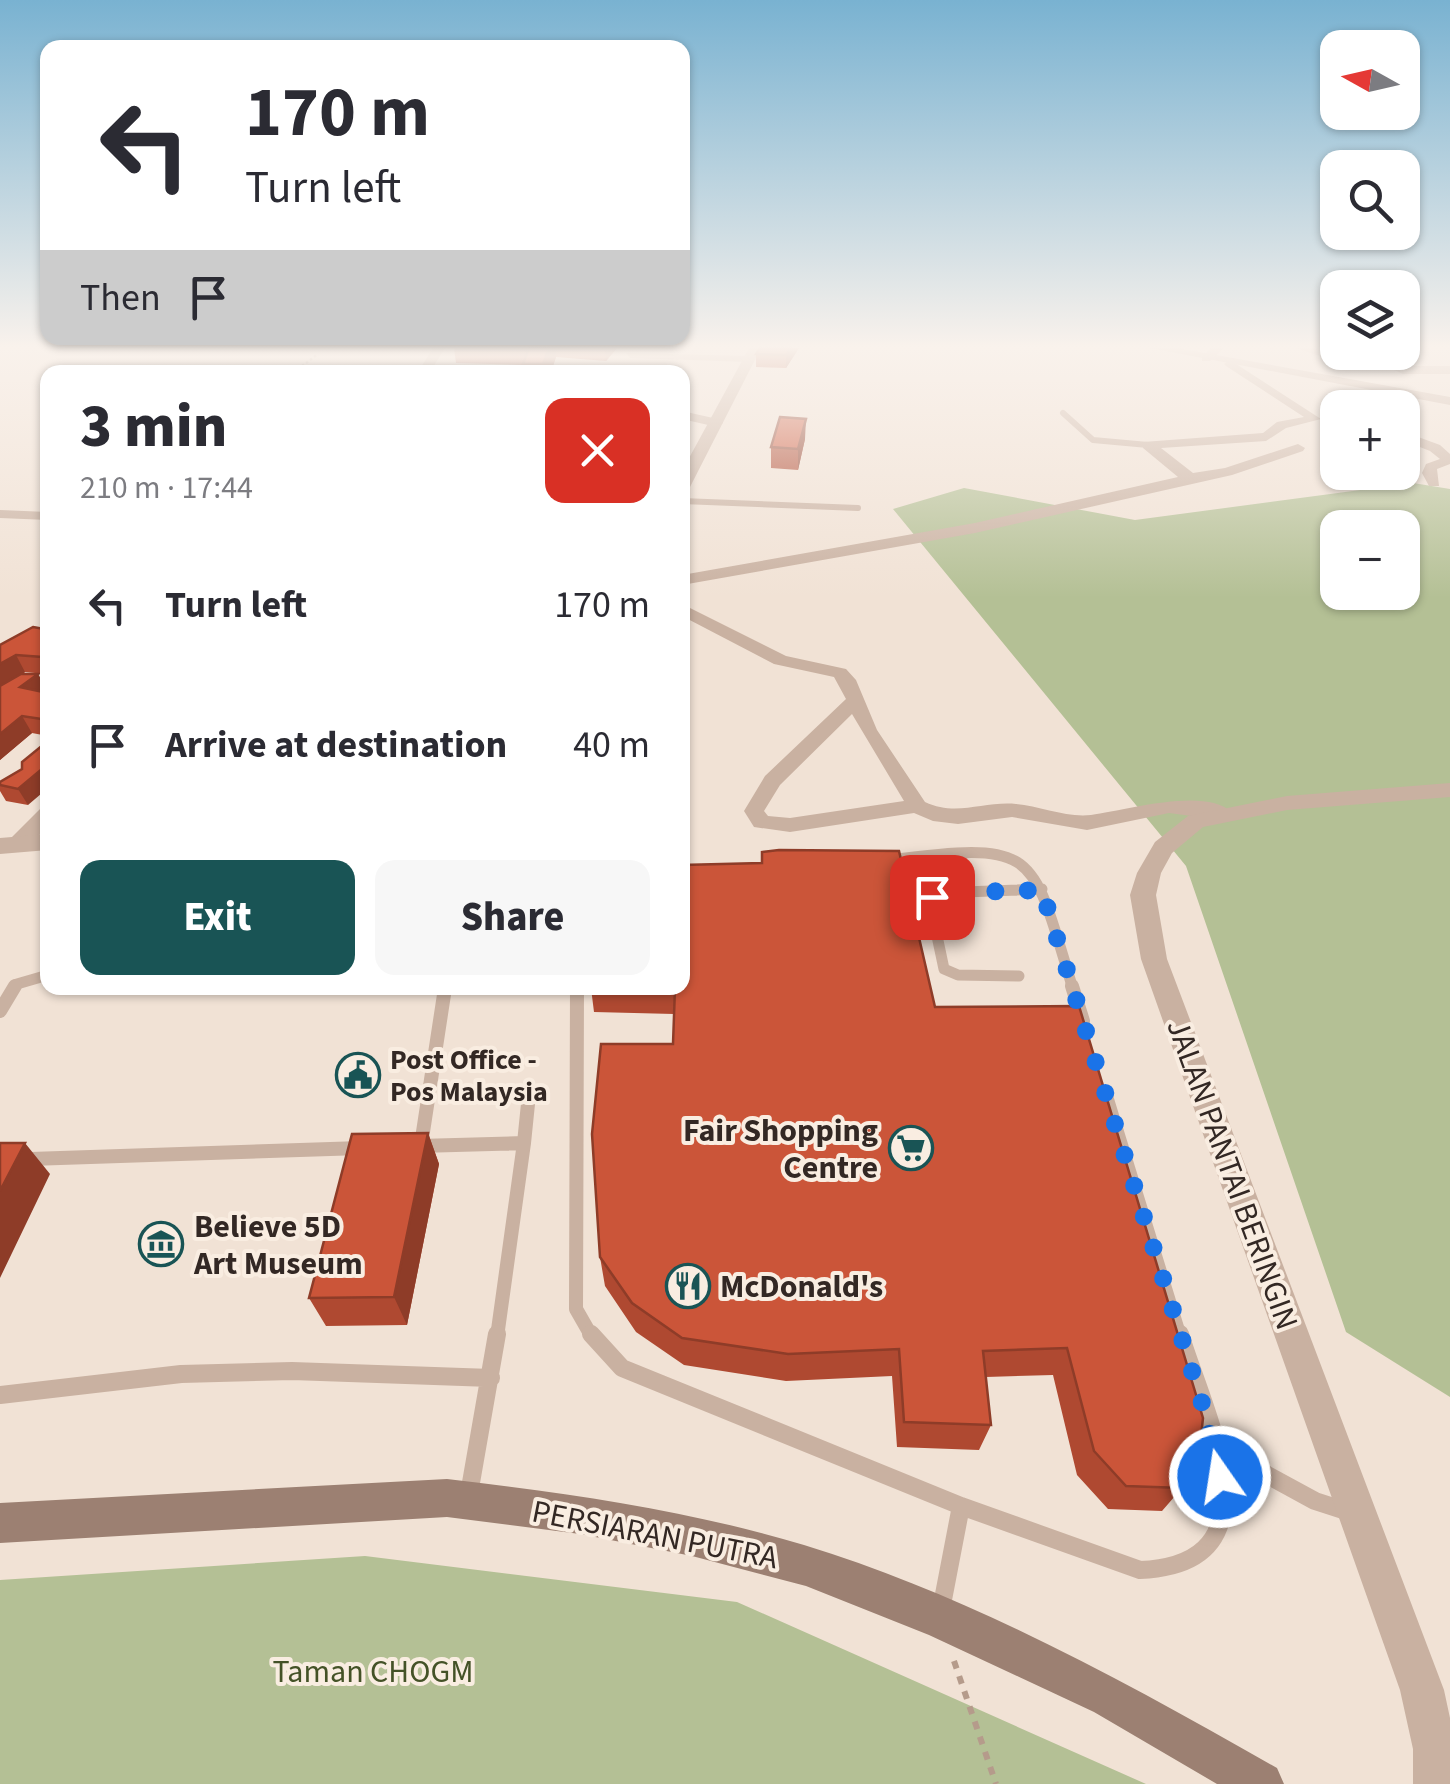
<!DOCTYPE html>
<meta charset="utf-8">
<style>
:root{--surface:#fff;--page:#f7f7f7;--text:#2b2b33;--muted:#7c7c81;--accent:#195455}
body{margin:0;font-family:"Source Sans 3",sans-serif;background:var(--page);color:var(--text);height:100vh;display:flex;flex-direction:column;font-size:38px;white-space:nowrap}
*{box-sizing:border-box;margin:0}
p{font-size:32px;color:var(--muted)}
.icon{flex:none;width:55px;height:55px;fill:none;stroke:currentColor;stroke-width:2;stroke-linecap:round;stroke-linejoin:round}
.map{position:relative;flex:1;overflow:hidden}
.drawer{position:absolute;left:40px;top:365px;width:650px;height:630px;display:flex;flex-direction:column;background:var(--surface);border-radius:20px;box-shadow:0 2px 8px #0004}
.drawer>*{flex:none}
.guide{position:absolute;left:40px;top:40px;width:650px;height:305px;border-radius:20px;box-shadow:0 2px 8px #0004;background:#fff;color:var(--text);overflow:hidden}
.needle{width:65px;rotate:278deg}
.tools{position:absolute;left:1320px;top:30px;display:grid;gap:20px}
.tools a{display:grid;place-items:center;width:100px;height:100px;border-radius:20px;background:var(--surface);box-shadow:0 2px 8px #0004;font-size:50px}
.pin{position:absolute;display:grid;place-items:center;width:85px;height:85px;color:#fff;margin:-42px;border-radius:20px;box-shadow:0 5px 15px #0006}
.me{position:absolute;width:110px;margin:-55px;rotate:347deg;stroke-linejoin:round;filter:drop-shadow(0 0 8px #0008)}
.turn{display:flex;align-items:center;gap:35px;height:210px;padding:0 40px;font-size:45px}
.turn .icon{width:130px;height:130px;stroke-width:2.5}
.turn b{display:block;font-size:70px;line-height:85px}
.then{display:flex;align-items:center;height:95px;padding:0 40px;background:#0003;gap:20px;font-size:38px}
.round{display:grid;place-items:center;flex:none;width:105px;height:105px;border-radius:20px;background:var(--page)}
.head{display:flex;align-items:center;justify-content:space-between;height:170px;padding:0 40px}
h1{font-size:60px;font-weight:800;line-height:75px}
.primary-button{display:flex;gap:20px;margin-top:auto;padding:20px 40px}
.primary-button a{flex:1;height:115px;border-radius:20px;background:var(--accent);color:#fff;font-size:40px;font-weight:800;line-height:115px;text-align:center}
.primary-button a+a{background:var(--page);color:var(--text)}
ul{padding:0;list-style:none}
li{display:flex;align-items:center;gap:30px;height:140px;padding:0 40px}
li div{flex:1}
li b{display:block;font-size:38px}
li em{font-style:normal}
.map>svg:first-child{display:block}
.green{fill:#b4c095;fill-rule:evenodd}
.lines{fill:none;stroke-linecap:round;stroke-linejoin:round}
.path-far1{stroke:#b59b8b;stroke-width:2.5;stroke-dasharray:2.5 2.5;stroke-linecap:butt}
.path{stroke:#b59b8b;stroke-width:6;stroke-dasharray:8 8;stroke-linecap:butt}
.service-far3{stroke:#c9b1a1;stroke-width:6}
.service-far2{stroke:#c9b1a1;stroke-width:11}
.service-far1{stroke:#c9b1a1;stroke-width:14}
.service{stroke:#c9b1a1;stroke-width:18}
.minor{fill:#c9b1a1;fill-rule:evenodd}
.tertiary{fill:#c9b1a1;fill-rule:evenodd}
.secondary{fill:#9c8072;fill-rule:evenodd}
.wall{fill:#af4931}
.shaded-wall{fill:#8e3c28}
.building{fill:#cb5539;stroke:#8e3c28;stroke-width:2.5}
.route{stroke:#1a73e8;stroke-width:18;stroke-dasharray:0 32.4}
.labels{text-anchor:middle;stroke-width:8;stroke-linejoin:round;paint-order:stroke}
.poi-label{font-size:28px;font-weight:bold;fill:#332824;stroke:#f9ede1;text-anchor:start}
.near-poi-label{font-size:32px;font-weight:bold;fill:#332824;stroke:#f9ede1;text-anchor:start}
.near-street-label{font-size:32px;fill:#332824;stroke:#f9ede1}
.near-park-label{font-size:32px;fill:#445227;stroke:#f9ede1}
</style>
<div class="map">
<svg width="1450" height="1784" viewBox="0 0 1450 1784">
<rect width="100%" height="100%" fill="#f1e2d5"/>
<path class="green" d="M1413,483L1450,489V1397L1346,1332L1186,866L893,509L964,488L1135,520ZM1338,528H1402V592H1338Z
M365,1556L737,1602L1146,1784H0V1580Z"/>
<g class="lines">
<path class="path-far1" d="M294,372L318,354"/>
<path class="path" d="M954,1661L996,1784"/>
<path class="service-far3" d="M1063,413L1093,440L1148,445
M682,501L858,508"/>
<path class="service-far2" d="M890,860C1040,840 1031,852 1073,989
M1019,976L958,975L944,969L930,903L937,893L1042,889
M14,989L17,984L48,975"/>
<path class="service-far1" d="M1072,986L1083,1021
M577,988L576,1309L592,1337
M0,1011L15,986
M1106,1096L1180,1337
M421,1145L445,988
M419,1146L524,1143L529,1094
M0,1160L361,1148
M497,1337L524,1143"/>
<path class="service" d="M591,1334L622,1368L961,1506L1140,1570C1284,1564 1204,1414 1180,1334
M0,1395L181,1374L292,1371L491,1378
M1214,1446L1315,1501L1349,1512
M469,1494L497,1334
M941,1610L961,1506"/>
<path class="minor" d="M433,348H445L430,372H418Z
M1211,348H1224L1210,361H1202V357Z
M1296,348H1313L1348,359H1387L1405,366H1450V374H1403L1385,366L1347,365Z
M626,353L750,356L756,359L750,362L630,358Z
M1230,360L1321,419L1286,428L1266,441L1161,448L1193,473L1225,468L1298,444L1305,448L1303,451L1232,475L975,533L682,585V575L975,523L1178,477L1143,448V442L1263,433L1277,422L1304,417L1226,366L1224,364Z
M682,411L722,420L723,423L717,427L682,419Z
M1402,431L1440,445L1450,454V464L1437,469L1439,486H1429L1422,473L1426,464L1440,459L1430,451L1402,440Z
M0,510L48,512V520L0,518Z
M682,604L786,656L846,669L856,680L877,730L925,802C956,817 984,801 1016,804C1040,806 1067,818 1091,815C1124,811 1207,786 1232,813L1222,820L1169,813L1087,830L1012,817L958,824L933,821L914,813L790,832L754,827L744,811L765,776L846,699L834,677L774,664L682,616ZM852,714L904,801L790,818L768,816L764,811L780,785Z
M25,676L48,677V687H29L0,705V690Z
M48,806V826L26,849H10L7,844L10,839L41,808Z"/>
<path class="tertiary" d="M749,348H761L690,487L682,492V471Z
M1150,348H1177L1450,397V405Z
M1450,783V797L1287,810L1203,827L1172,853L1161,873L1156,895L1167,959L1444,1690L1450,1718V1784H1413V1749L1400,1690L1141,959L1130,895L1137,873L1155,842L1188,816L1287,796Z
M48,834V850L0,854V838Z"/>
<path class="secondary" d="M447,1479C568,1493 688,1510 804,1545C971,1596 1127,1683 1277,1768L1284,1784H1217L1094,1712L929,1635L806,1586L692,1556L580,1534L447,1517L0,1543V1503Z"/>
</g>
<path class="wall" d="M454,348H617L606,361L556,357L551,372H524L523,365L456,363Z
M760,348H799L786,368L756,367V354Z
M805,439L798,470L771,468V447Z
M44,629L48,678L45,674L25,672L23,674H38L47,691L45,692L48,693V736L32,733L0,760V645Z
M22,769L28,805L6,801L0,791V782Z
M591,988H682L935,1007L1182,1488L1162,1511L1108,1509L1077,1475L1053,1375L986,1377L991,1425L979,1450L897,1447L892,1376L786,1381L684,1365L636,1332L605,1286L600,1257L673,1044L674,1014L594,1012Z
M428,1133L439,1164L407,1325L326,1326L309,1298Z"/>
<path class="shaded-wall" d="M549,348H555L556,357L551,372H544L543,364Z
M605,348H617L606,361Z
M791,348H799L786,368V355Z
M806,419L805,439L798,470V449Z
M16,655L25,672L0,686V664Z
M38,674L47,691L29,705L20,687Z
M22,716L32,733L0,760V734Z
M48,764V788L28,805L18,789Z
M428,1133L439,1164L407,1325L394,1297Z
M25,1143L50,1174L0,1278V1191Z"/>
<path class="building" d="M529,348H549L543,364H523Z
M760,348H791L786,355L756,354Z
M780,417L806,419L798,449L771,447Z
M33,627L44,629L48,627V666L43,670L42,657L16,655L0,664V645Z
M21,674H38L20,687L48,693V720L22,716L0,734V686Z
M44,744L48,745V764L18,789L0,785V782L22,769V762Z
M779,850L899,851L935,1007L1079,1006L1203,1418L1199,1454L1182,1488L1126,1486L1094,1451L1067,1348L983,1351L991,1425L904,1422L899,1349L788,1354L682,1338L632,1303L600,1257L592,1134L601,1044H673L675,988H682V865L762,863V852Z
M428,1133L394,1297L309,1298L352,1134Z
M0,1143H25L0,1191Z"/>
<linearGradient id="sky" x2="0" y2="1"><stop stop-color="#79b2d1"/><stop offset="0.58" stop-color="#f9f2ec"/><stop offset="1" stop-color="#f9f2ec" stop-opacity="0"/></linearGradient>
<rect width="1450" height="598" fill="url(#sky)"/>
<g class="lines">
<path class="route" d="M932,897L937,893L1042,890L1202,1403L1220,1477"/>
</g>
<defs>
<symbol id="civic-ring" viewBox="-11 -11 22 22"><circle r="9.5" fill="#f9ede1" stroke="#195455" stroke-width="1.5"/><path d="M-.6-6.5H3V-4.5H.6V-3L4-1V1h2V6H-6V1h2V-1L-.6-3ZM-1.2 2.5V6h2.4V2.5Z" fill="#195455"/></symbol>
<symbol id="supermarket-ring" viewBox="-11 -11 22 22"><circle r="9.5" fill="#f9ede1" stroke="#195455" stroke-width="1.5"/><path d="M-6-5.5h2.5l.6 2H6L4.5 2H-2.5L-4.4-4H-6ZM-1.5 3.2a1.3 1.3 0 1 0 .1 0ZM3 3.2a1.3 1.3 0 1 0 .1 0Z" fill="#195455"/></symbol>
<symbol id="museum-ring" viewBox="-11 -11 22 22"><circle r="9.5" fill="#f9ede1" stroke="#195455" stroke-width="1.5"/><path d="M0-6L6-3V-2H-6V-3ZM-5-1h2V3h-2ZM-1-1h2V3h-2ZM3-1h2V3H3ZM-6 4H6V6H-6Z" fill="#195455"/></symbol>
<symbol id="restaurant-ring" viewBox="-11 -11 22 22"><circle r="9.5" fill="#f9ede1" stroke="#195455" stroke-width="1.5"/><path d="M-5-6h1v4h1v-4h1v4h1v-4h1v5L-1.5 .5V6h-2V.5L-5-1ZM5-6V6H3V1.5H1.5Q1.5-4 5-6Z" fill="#195455"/></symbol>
</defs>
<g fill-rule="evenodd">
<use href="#civic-ring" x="333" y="1050" width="50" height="50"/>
<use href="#supermarket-ring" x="886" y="1123" width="50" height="50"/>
<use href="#museum-ring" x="136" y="1219" width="50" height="50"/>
<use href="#restaurant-ring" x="663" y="1261" width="50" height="50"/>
</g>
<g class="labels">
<g class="poi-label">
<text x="390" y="1069">Post Office -<tspan x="390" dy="32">Pos Malaysia</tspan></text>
</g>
<g class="near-poi-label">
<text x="878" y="1141" text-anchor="end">Fair Shopping<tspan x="878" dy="37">Centre</tspan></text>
<text x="194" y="1237">Believe 5D<tspan x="194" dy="37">Art Museum</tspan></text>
<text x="720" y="1297">McDonald's</text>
</g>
<g class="near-street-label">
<text transform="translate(1233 1174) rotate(70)" y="11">JALAN PANTAI BERINGIN</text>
<text transform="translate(655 1534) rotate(11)" y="11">PERSIARAN PUTRA</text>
</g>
<g class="near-park-label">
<text x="373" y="1682">Taman CHOGM</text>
</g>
</g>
</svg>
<div class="tools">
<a><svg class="needle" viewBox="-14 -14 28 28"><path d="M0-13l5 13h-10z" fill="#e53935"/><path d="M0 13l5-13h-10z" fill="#7c7c81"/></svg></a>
<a><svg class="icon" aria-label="search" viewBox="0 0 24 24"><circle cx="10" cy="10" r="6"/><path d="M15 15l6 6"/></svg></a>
<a><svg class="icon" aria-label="layers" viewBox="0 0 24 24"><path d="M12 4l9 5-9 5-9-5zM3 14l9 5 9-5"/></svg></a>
<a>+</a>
<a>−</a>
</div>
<div class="pin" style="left:932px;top:897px;background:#d93025"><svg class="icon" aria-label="arrive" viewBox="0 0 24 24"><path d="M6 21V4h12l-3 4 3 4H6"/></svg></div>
<svg class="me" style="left:1220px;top:1477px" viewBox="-20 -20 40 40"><circle r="17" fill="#1a73e8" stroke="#fff" stroke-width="3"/><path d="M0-11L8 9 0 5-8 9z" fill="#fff"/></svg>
<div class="guide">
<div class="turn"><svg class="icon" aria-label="left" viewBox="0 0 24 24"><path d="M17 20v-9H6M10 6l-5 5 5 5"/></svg><div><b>170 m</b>Turn left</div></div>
<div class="then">Then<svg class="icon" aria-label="arrive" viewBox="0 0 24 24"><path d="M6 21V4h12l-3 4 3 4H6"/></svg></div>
</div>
<section class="drawer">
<div class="head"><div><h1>3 min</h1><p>210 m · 17:44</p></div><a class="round" style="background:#d93025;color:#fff"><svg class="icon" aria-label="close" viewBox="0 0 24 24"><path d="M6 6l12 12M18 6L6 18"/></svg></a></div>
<ul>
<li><svg class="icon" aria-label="left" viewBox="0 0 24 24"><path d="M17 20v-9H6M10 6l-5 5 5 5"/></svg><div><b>Turn left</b></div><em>170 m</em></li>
<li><svg class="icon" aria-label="arrive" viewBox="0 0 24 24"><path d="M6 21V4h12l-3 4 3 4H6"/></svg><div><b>Arrive at destination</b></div><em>40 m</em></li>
</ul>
<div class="primary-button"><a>Exit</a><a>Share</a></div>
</section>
</div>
